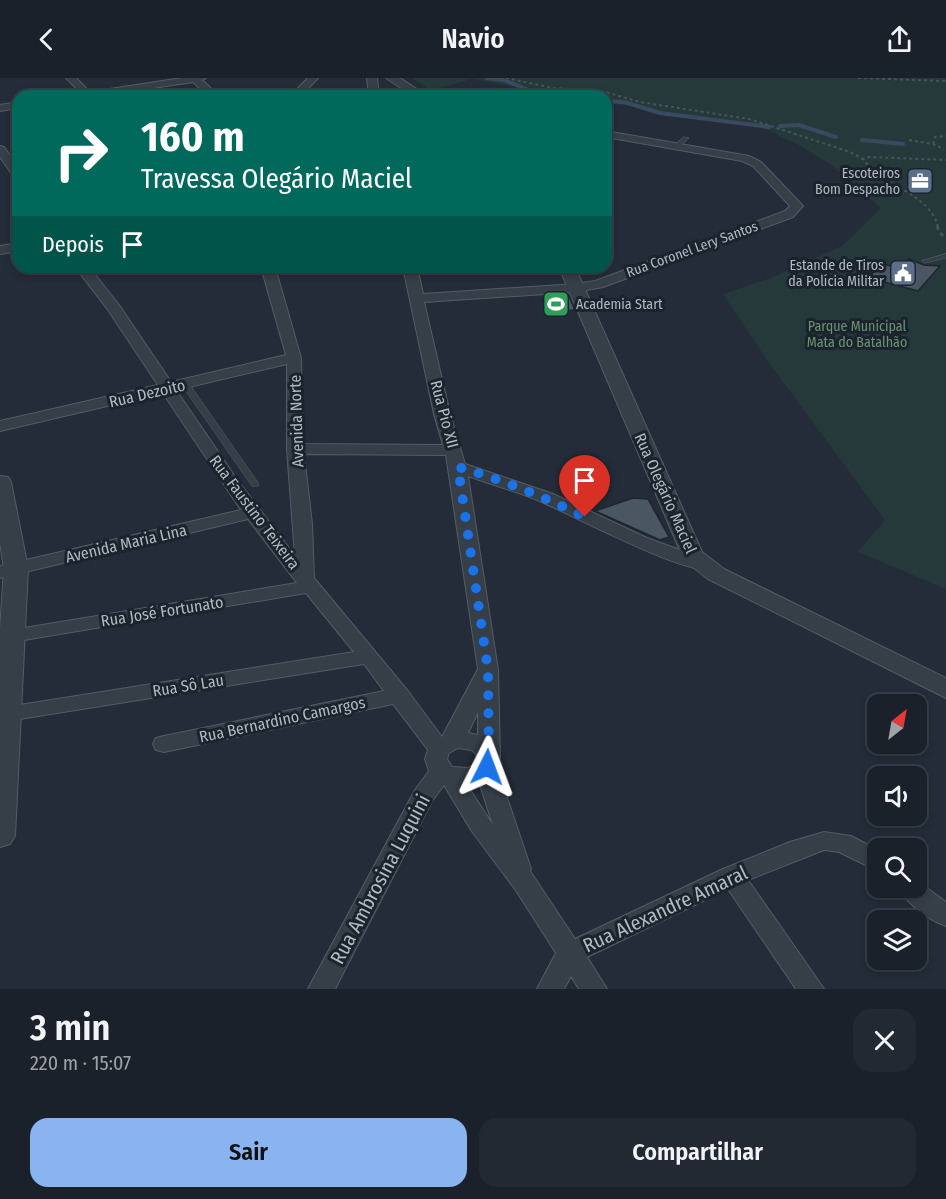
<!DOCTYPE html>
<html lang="pt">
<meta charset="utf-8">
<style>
:root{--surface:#1a212a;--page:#232932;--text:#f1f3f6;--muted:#9fa3a8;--line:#383e47;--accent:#8ab4f0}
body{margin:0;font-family:"Fira Sans Condensed",sans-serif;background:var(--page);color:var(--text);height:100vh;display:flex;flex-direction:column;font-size:22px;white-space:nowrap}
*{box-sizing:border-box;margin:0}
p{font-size:20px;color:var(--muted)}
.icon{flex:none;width:33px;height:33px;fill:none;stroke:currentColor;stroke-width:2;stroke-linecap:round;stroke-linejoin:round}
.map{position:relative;height:911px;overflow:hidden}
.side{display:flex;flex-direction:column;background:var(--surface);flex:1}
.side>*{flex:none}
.hud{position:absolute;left:12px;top:12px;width:600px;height:183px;border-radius:18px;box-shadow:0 3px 9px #0003,0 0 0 2px var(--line);background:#00695c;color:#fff;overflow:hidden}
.needle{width:39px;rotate:31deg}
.tools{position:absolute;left:867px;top:616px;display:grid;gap:12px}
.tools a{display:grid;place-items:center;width:60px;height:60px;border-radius:12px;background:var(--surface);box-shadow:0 3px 9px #0003,0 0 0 2px var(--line);font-size:30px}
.pin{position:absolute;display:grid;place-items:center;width:51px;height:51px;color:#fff;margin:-62px -26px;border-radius:50% 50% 50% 0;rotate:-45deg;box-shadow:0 0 6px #0007}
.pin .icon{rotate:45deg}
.me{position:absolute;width:66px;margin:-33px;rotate:3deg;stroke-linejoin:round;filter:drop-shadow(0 0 4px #0008)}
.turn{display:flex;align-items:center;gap:21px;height:126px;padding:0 30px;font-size:27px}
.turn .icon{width:78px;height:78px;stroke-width:2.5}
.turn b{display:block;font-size:42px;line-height:51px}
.then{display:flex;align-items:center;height:57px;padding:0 30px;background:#0003;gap:12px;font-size:22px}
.round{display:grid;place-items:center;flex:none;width:63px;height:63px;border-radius:18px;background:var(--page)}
.summary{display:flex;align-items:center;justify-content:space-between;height:102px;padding:0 30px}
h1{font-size:36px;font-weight:600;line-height:45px}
.action{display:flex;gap:12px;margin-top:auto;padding:12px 30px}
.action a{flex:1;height:69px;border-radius:18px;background:var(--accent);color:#111;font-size:24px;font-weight:600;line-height:69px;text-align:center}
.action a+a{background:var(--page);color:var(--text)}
header{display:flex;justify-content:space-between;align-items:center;height:78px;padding:0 30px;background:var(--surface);font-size:27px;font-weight:600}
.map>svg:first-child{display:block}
.green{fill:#26393a}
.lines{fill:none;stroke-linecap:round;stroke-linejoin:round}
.stream{stroke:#394a60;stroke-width:4}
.building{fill:#4b5663;stroke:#1d252f;stroke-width:1.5}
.service-casing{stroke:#545c66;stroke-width:1}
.minor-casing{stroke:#545c66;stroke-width:2}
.tertiary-casing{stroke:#545c66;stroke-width:2}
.path-far1{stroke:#445658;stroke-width:2;stroke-dasharray:3 3;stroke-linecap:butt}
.path{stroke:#445658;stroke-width:3;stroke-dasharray:4 4;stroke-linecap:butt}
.service{fill:#363e48;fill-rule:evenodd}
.minor{fill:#363e48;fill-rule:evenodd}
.tertiary{fill:#363e48;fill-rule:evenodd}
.route{stroke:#1a73e8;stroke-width:10;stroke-dasharray:0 18}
.labels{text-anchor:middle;stroke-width:6;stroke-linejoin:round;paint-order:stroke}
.far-poi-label{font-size:14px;fill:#b1b9c4;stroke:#1b232d;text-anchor:end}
.far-street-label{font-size:14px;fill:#b1b9c4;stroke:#1b232d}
.far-park-label{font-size:14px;fill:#6a9472;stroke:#1b232d}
.street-label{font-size:16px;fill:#b1b9c4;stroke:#1b232d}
.near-street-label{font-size:20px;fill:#b1b9c4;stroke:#1b232d}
</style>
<header><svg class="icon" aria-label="back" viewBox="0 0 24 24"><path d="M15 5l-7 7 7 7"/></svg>Navio<svg class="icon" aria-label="share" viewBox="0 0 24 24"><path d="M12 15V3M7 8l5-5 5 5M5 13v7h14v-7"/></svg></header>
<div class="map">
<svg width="946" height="911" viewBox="0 0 946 911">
<rect width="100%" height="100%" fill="#232c38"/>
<path class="green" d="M412,0H946V511L858,474L885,442L769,285L723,216L771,200L842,168L881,130L831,87L799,67L765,51L606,24V18H570L472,1L431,12Z"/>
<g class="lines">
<path class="stream" d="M487,0L503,2L534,14L556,18
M606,23L624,24L660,35L769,49
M780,48L799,47L836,59
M862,62L903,66"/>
</g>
<path class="building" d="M909,181L924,187L940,188L918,213L869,200L880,186L903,190Z
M569,218L575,232L547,234L542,220Z
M633,420L648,421L669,459L660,462L595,433Z"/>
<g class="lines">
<defs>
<path id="service" d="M684,59L689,60L679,69H675V67Z
M946,176V180L925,185L922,183Z
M182,304H188L259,406L258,408H252L181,306Z"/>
<path id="minor" d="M66,0H76L90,14L182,0H206L202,2L219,18H208L193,4L100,18H76L81,15Z
M308,0H318L301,18H290Z
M367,0H377L379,18H369Z
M18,24V30L0,33V27Z
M606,53L749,78L761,84L803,128L793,139L603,209L576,214L424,224L450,336L465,386L553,416L647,460L710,483L712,487L710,491C685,497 572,437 542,424C518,414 493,407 468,398L498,592L500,679L497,690L531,791L530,793L575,861L723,791L790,764L824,754L851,758L878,772V793L839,774L824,772L748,802L824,911H796L728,811L587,879L607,911H579L571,898L564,911H537L556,875L515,811L471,752L444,707L432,723L335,911H308L415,712L429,693L425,681L428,672L393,626L164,674L156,672L153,666L156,660L164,658L384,613L364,586L7,643L0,641V631L7,629L354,574L306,515L12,564L5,563L2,558L5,553L12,552L297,505L248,441L0,500V488L241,432L163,315L0,353V343L158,307L108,232L75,189H89L119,227L171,304L286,277L261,189H275L301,280L303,366L443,367L434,336L403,189H417L423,216L576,206L595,203L785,133L790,128L753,88L742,83L606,59ZM287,286V371L295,478L238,403L176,312ZM304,376L446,377L478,591L442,659L407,612L314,500L312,446ZM478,634V657L468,655ZM458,670L472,672L478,678L476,685L468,690L452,689L447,681L449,675ZM479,704L493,747L467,707Z
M0,68L4,69L18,89V100L14,99L0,79Z
M18,165V173L0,176V168Z
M916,802L946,824V848C930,843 906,825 899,810H916Z"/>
<path id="tertiary" d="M386,0H400L427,18H413Z
M559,189H575L702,474L724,491L946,600V620L708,501L684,482Z
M0,398L8,399L11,404L28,490L15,758L10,766L0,769V551L4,490L0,465Z"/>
</defs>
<use href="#service" class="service-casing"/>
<use href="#minor" class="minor-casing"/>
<use href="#tertiary" class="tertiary-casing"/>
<path class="path-far1" d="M506,0L553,10L602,13L640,24L749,41L850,74L863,81
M858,0L946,3
M909,62L933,66L944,71
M933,66L935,59L946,58
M938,149C930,115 883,109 863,81L869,79L946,82"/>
<path class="path" d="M937,148L939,154L946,161"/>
<use href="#service" class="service"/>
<use href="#minor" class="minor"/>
<use href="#tertiary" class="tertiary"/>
</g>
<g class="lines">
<path class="route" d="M487,689L489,683L488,592L458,389C503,402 544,419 585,439"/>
</g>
<defs>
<symbol id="office-square" viewBox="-11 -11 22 22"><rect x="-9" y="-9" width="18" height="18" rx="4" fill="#5c6f8a" stroke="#1b232d"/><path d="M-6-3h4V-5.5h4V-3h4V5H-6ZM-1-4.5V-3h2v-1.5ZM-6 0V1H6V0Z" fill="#fff"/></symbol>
<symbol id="civic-square" viewBox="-11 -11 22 22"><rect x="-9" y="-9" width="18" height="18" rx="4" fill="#5c6f8a" stroke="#1b232d"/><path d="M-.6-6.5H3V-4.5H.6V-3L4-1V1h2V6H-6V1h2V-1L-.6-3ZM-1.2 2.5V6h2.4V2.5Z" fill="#fff"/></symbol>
<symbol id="stadium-square" viewBox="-11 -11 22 22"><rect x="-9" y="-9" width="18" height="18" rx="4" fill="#2e9e5b" stroke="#1b232d"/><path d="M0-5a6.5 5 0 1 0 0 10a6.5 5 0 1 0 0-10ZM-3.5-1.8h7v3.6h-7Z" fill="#fff"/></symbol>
</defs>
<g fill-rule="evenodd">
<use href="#office-square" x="905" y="88" width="30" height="30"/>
<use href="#civic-square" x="888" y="180" width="30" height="30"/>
<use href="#stadium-square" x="541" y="211" width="30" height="30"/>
</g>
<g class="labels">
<g class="far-poi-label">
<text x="900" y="100">Escoteiros<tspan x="900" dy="16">Bom Despacho</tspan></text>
<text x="884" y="192">Estande de Tiros<tspan x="884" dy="16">da Polícia Militar</tspan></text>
<text x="576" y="231" text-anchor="start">Academia Start</text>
</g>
<g class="far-street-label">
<text transform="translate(692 171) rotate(-20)" y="5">Rua Coronel Lery Santos</text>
</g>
<g class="far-park-label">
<text x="857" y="253">Parque Municipal<tspan x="857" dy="16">Mata do Batalhão</tspan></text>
</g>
<g class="street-label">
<text transform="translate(147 315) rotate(-13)" y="6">Rua Dezoito</text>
<text transform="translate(445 336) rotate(75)" y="6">Rua Pio XII</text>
<text transform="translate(296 343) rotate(-92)" y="6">Avenida Norte</text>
<text transform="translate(666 415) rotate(66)" y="6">Rua Olegário Maciel</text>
<text transform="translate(255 434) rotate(53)" y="6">Rua Faustino Teixeira</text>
<text transform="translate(126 465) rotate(-13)" y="6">Avenida Maria Lina</text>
<text transform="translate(162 533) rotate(-9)" y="6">Rua José Fortunato</text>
<text transform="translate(188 607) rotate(-9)" y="6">Rua Sô Lau</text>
<text transform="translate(282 641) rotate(-12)" y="6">Rua Bernardino Camargos</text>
</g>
<g class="near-street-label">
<text transform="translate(380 801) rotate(-62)" y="7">Rua Ambrosina Luquini</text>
<text transform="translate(665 831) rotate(-25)" y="7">Rua Alexandre Amaral</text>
</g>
</g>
</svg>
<div class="tools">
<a><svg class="needle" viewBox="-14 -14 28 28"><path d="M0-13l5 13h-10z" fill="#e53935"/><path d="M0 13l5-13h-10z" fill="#9fa3a8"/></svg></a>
<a><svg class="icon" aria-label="sound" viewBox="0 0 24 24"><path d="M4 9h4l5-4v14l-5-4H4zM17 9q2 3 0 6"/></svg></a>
<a><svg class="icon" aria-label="search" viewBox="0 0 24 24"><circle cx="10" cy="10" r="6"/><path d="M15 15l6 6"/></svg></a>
<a><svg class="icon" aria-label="layers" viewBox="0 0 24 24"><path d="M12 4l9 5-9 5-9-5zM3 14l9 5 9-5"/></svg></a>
</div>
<div class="pin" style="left:585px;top:439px;background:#d93025"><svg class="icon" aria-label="arrive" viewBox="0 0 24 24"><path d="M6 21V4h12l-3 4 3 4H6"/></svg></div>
<svg class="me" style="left:487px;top:689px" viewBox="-20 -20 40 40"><path d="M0-17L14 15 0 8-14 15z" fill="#1a73e8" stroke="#fff" stroke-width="4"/></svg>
<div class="hud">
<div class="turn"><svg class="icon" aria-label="right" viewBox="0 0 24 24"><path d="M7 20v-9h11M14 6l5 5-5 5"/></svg><div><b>160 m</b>Travessa Olegário Maciel</div></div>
<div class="then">Depois<svg class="icon" aria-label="arrive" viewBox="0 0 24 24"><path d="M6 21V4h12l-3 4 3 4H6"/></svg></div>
</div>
</div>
<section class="side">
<div class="summary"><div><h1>3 min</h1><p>220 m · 15:07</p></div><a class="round"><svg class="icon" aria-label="close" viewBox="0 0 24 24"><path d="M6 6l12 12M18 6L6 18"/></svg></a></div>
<div class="action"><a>Sair</a><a>Compartilhar</a></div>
</section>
